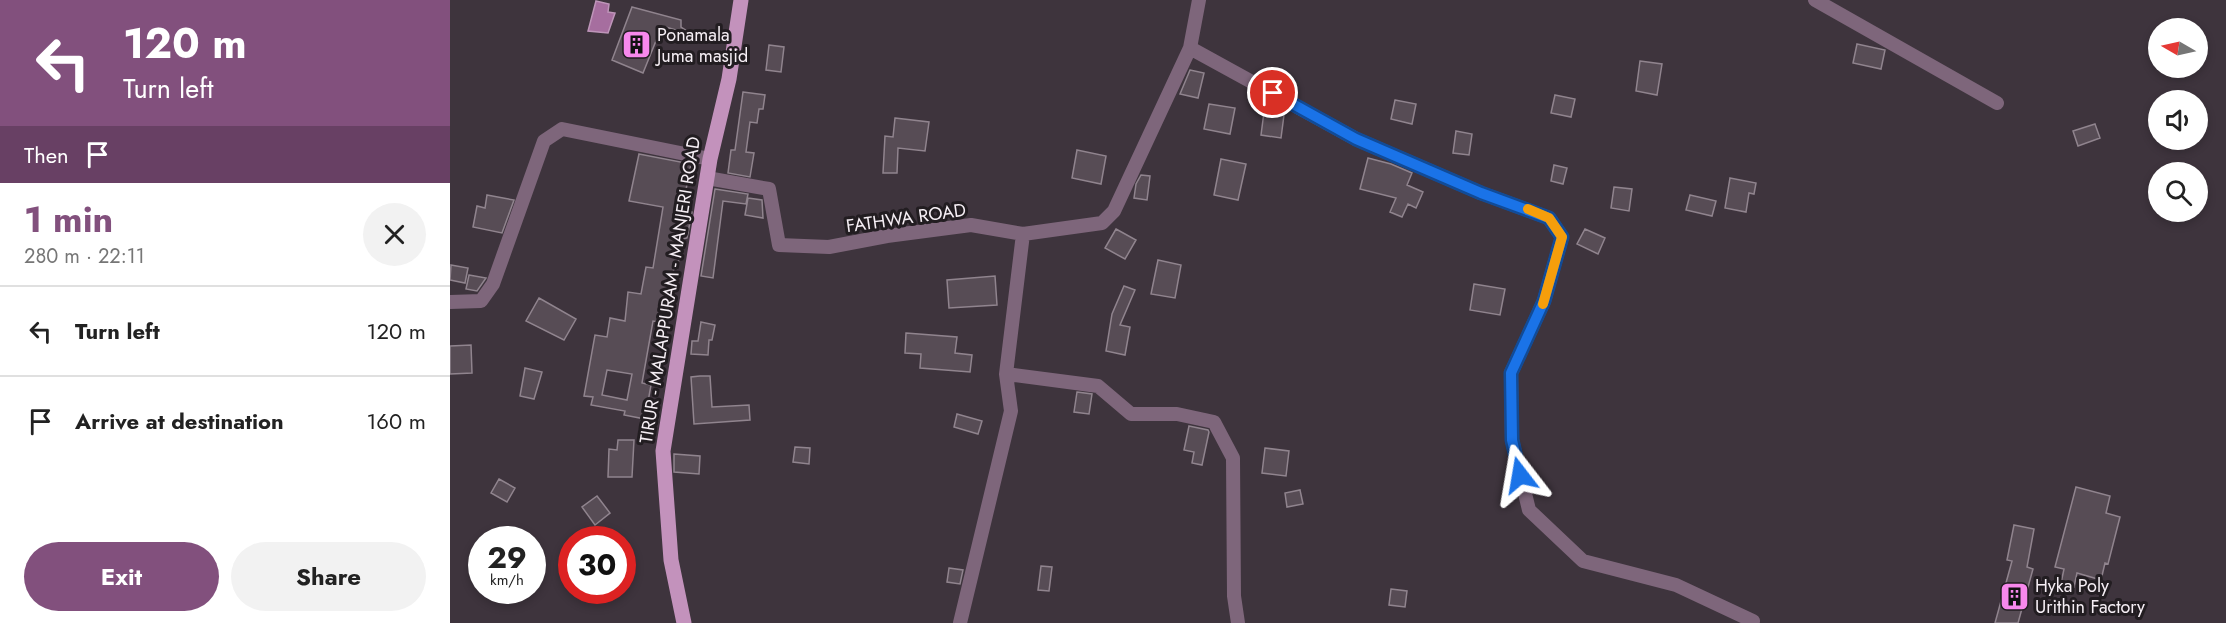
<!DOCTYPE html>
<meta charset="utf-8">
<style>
:root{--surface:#fff;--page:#f2f2f2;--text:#222;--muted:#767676;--line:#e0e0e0;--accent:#82507d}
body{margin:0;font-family:Jost,sans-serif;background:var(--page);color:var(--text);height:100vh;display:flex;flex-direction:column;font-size:22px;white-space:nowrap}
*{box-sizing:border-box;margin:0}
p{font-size:20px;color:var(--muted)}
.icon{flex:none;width:33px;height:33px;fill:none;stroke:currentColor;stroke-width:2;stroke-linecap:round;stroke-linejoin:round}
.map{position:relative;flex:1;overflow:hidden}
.side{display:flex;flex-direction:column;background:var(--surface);width:450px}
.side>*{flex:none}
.guide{background:#82507d;color:#fff;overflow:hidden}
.needle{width:39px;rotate:279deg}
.buttons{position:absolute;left:1698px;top:18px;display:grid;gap:12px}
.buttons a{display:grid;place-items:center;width:60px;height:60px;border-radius:50%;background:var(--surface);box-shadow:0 3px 9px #0003;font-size:30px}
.speed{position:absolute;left:18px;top:526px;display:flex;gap:12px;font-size:30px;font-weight:700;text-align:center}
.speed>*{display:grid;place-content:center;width:78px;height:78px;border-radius:50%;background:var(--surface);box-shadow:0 3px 9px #0003;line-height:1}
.speed small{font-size:15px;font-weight:400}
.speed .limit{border:9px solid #d22;background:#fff;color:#111}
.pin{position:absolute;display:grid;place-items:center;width:51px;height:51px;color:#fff;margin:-26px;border:3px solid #fff;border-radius:50%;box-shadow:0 2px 6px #0007}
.me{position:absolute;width:66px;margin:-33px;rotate:346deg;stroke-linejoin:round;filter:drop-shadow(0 0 4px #0008)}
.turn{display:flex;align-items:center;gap:21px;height:126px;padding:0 24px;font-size:27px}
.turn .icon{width:78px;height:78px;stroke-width:2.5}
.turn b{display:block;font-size:42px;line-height:51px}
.then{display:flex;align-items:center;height:57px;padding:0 24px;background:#0003;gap:12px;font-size:22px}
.round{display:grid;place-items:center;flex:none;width:63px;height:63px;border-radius:32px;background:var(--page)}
.head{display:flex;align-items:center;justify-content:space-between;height:102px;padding:0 24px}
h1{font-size:36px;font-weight:700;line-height:45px;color:var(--accent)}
.action{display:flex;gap:12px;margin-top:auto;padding:12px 24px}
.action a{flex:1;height:69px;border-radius:36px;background:var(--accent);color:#fff;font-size:24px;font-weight:700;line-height:69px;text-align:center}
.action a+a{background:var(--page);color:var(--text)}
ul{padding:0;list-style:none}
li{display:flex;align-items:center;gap:18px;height:90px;padding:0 24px;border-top:2px solid var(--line)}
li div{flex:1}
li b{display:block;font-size:22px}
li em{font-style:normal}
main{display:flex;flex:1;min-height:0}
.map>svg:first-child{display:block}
.water{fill:#a66e9f;stroke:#be95b9;stroke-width:1.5}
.building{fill:#574c55;stroke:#90848e;stroke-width:1.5;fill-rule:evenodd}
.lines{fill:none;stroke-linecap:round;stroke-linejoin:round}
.street{stroke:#7e667b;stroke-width:14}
.primary{stroke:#c392bc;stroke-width:15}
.route-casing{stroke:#114b97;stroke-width:15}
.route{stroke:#1a73e8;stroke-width:10}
.slow{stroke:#f59e0b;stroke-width:10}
.labels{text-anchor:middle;stroke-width:6;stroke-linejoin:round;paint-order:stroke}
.poi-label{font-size:18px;fill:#f6eff5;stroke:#221d21;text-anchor:start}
.street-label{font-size:18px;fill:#f6eff5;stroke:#221d21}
</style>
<main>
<section class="side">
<div class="guide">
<div class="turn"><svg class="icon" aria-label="left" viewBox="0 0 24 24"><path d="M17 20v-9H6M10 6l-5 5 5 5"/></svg><div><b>120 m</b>Turn left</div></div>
<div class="then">Then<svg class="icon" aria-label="arrive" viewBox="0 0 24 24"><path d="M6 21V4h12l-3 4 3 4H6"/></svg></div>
</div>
<div class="head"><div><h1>1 min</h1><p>280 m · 22:11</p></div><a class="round"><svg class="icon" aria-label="close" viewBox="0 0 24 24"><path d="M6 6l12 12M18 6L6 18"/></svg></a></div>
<ul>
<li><svg class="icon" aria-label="left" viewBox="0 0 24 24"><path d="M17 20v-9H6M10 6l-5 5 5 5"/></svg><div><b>Turn left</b></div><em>120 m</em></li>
<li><svg class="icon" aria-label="arrive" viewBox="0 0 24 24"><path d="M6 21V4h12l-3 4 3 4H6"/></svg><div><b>Arrive at destination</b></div><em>160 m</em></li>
</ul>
<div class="action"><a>Exit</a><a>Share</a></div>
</section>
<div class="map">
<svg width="1776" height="623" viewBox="0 0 1776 623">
<rect width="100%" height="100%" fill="#3e343d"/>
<path class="water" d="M146,1L159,4L158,12L165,13L158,33L138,31Z"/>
<path class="building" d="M182,7L231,20V27L237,31L236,33L212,26L193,73L162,60Z
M1407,44L1435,50L1431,69L1403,63Z
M319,45L334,47L331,72L316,70Z
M1190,61L1212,64L1207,95L1186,91Z
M740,70L754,73L748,98L730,94Z
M293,92L315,95L313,109H309L307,123L300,122L296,152L304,153L300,177L278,173L281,150H285Z
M1105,95L1125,99L1121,117L1101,113Z
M945,100L966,104L962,124L941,119Z
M759,104L785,108L780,134L754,129Z
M814,112L834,115L831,138L811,135Z
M445,118L479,122L475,151L448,148L447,173H433L435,136L443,137Z
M1645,124L1650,138L1628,146L1623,131Z
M1006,131L1022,134L1019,155L1003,153Z
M627,150L656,156L651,184L622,178Z
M189,154L241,164L232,210L242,212L237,238L233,239L227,269L224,268L218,298H221L217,323L203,321L192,383L201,385L195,419L174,415L175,411L141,405L143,397L134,396L145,335L157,337L160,318L175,321L178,292L191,294L196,267L203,268L213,207L179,201ZM157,370L182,374L177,400L152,395Z
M918,158L941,164L962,173L957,185L973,192L966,208L958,204L952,217L940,212L946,198L910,189Z
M771,159L796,164L788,200L764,195Z
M1104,165L1117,168L1113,184L1101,181Z
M691,175L700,176L697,200L684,198L686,184Z
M1280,178L1306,183L1304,194L1299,193L1296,212L1275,208Z
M1164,187L1182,189L1179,211L1161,208Z
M265,189L298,194L296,204L273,201L263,278L251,276Z
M37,195L64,200L52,233L23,227L27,206L35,208Z
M1240,195L1266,201L1262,216L1236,210Z
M298,198L312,200L313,218L295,215Z
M666,229L686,240L675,259L655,248Z
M1135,229L1155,238L1148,254L1127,244Z
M708,260L731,265L725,298L701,294Z
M1,265L18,268L15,283L0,280Z
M19,275L36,278L27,291L16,289Z
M545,276L547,305L499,308L497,280Z
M1024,284L1055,289L1050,315L1020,310Z
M674,286L685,290L670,325L680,327L675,355L656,351L662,314Z
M89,298L126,319L114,340L76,321Z
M251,322L265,325L262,340H259L258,355L241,354L242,341H248Z
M456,333L507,337L505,353L522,355L520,372L470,368L471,354L455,353Z
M21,345L22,373L0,374V346Z
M75,368L92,372L84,399L70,396Z
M250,376H260L262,407L299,405L300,420L244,424L241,377Z
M627,392L642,394L639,414L624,412Z
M507,414L532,421L528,434L504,427Z
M739,426L758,430L759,432L752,465L742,463L744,452L734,450Z
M168,440H184L182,477H158L159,449L167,450Z
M345,447L360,448L359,464L343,462Z
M815,448L839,451L836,476L812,473Z
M224,454L250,456L249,474L224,472Z
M49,479L65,488L57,502L41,493Z
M1626,487L1660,496L1656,513L1670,517L1658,564L1655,563L1651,580L1627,573L1624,587L1611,583L1614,569L1605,567Z
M850,490L853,504L837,507L835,493Z
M147,496L160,513L145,525L132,507Z
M1564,525L1584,529L1577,567L1583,569L1568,623H1545L1562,561L1557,560Z
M591,566L602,567L599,591L588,590Z
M499,568L513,570L510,584L497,582Z
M941,589L957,591L955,607L939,605Z"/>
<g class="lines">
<path class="street" d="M1365,0L1547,103
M740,48L906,139L1031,193L1099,218L1112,237L1094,301L1061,373L1062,440L1079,510L1133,561L1226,585L1303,621
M257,178L319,189L329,245L379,247L437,236L521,225L573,234L556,374L648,386L681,414H727L764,422L783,458L784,596L788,623
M573,234L652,223L664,211L740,48L749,0
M0,302L31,301L43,284L94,141L112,129L260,159
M510,623L561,411L556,374"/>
<path class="primary" d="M234,623L221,560L213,451L260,159L279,79L291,0"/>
</g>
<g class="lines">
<defs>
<path id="route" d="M823,93L906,139L1031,193L1099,218L1112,237L1094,301L1061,373L1062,440L1070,475"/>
</defs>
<use href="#route" class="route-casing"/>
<use href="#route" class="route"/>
<path class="slow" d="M1078,209L1099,218L1112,237L1093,304"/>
</g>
<defs>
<symbol id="building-square" viewBox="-11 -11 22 22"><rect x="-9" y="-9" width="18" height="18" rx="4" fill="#f788ec" stroke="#221d21"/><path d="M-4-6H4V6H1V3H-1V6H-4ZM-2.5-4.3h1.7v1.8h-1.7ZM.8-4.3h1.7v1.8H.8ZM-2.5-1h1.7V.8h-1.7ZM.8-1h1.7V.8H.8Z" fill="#111"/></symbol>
</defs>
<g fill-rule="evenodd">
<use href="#building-square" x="170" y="28" width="33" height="33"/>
<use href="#building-square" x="1548" y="580" width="33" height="33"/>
</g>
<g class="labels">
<g class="poi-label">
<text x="207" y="41">Ponamala<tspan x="207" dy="21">Juma masjid</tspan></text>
<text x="1585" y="592">Hyka Poly<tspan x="1585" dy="21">Urithin Factory</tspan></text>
</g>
<g class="street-label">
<text transform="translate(456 218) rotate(-8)" y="6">FATHWA ROAD</text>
<text transform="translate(220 290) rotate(-81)" y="6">TIRUR - MALAPPURAM - MANJERI ROAD</text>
</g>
</g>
</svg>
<div class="buttons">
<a><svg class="needle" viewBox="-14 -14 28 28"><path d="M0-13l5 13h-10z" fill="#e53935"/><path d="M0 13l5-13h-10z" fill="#767676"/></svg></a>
<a><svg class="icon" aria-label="sound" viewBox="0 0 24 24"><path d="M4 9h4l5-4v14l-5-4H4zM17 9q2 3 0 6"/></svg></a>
<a><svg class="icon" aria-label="search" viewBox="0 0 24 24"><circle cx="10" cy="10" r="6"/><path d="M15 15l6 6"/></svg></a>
</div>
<div class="speed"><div>29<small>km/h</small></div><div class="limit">30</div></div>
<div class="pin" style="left:823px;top:93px;background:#d93025"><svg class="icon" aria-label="arrive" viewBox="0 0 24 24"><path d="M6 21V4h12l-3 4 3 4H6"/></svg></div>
<svg class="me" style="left:1070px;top:475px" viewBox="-20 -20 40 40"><path d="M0-17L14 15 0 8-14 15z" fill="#1a73e8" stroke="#fff" stroke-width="4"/></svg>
</div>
</main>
